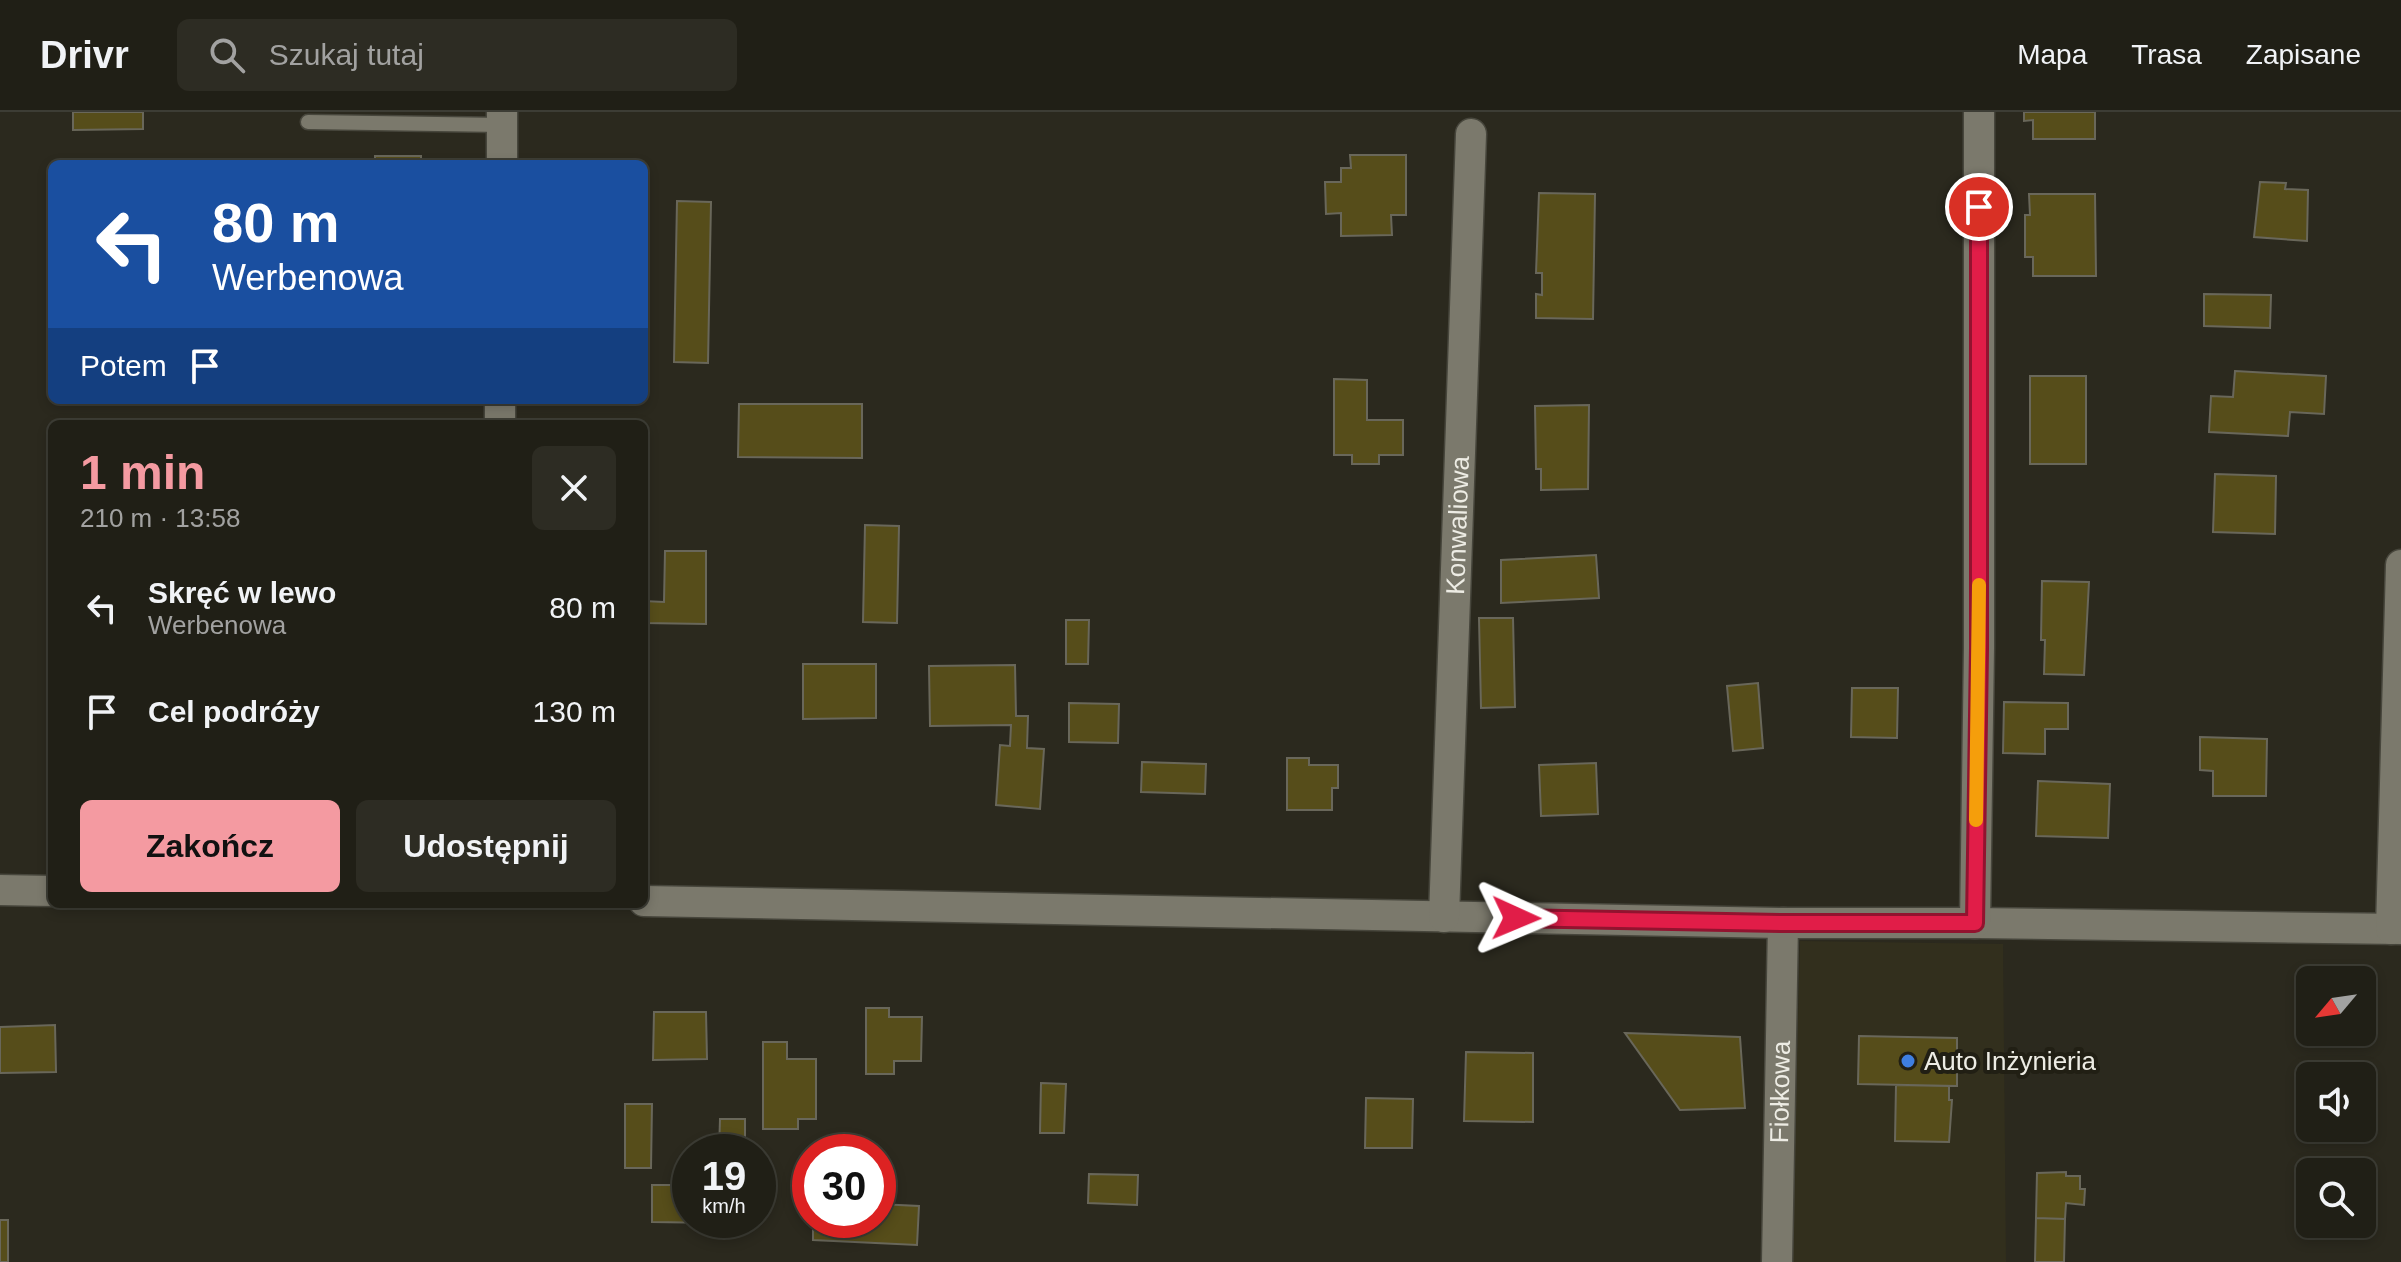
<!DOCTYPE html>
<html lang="pl">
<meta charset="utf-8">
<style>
:root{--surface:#201f16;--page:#2d2c23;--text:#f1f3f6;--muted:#a2a2a1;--line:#3d3d35;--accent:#f49aa1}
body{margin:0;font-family:Arial,sans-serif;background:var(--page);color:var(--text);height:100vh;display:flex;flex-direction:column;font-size:30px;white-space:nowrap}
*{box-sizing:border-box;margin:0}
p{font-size:26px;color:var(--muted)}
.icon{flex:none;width:44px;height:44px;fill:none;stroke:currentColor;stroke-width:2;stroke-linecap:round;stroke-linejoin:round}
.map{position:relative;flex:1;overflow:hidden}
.details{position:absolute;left:48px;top:308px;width:600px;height:488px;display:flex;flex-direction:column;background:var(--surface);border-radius:12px;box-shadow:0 4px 12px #0003,0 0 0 2px var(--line)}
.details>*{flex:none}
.banner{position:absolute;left:48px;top:48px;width:600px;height:244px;border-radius:12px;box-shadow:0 4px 12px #0003,0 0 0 2px var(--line);background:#1a4fa0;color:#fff;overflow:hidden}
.needle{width:52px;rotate:241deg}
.fabs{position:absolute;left:2296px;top:854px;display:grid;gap:16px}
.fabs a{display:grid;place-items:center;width:80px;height:80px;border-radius:12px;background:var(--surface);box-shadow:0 4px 12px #0003,0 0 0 2px var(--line);font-size:40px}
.speed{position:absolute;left:672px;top:1022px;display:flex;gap:16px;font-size:40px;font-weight:700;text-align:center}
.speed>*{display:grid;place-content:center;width:104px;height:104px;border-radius:50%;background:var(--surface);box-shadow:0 4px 12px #0003,0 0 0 2px var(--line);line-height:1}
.speed small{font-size:20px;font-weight:400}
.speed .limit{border:12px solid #d22;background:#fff;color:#111}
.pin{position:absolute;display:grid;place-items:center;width:68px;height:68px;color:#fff;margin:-34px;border:4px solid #fff;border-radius:50%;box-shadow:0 2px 8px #0007}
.me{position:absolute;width:88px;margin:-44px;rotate:91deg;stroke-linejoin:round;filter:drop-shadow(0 0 6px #0008)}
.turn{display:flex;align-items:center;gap:28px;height:168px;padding:0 32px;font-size:36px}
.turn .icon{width:104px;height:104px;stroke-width:2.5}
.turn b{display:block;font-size:56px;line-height:68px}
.then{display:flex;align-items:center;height:76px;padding:0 32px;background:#0003;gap:16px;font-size:30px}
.round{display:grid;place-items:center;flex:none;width:84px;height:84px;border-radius:12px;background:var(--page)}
.head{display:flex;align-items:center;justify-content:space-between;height:136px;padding:0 32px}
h1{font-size:48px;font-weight:700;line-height:60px;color:var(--accent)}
.action{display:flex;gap:16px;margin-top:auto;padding:16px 32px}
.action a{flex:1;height:92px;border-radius:12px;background:var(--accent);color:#111;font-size:32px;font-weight:700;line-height:92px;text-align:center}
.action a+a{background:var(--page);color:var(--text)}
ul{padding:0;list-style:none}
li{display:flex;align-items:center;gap:24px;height:104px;padding:0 32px}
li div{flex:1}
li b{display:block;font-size:30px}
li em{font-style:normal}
header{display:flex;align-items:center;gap:48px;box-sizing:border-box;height:112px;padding:0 40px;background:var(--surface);border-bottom:2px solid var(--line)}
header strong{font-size:38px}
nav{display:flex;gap:44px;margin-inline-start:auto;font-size:28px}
.search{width:560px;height:72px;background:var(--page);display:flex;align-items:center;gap:20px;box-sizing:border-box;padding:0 28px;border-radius:12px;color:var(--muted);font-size:30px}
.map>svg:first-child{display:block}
.built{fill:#322f1d}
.building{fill:#564d1a;stroke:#69675a;stroke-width:2}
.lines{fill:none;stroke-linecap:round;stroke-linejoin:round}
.service-casing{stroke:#47463c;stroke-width:17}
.minor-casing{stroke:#47463c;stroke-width:33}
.service{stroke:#7b796c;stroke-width:14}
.minor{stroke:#7b796c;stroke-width:30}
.route-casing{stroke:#92132f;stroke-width:20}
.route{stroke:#e11d48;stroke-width:14}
.slow{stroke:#f59e0b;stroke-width:14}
.shop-dot{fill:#3f7fe0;stroke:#211f14;stroke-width:3}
.labels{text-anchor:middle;stroke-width:8;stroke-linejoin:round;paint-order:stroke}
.street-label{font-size:26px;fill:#edece4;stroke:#211f14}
.poi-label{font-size:26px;fill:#edece4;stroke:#211f14;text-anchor:start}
</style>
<header>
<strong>Drivr</strong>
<div class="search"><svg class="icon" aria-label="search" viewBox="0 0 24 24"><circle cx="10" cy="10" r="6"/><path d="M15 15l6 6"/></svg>Szukaj tutaj</div>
<nav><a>Mapa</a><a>Trasa</a><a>Zapisane</a></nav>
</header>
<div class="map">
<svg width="2401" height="1150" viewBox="0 0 2401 1150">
<rect width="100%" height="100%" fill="#2b291e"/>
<path class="built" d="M1800,829L2003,832L2006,1150H1792Z"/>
<path class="building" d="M73,0H143V17L73,18Z
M2024,0H2095V27H2033V8L2024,9Z
M1350,43H1406V103H1391L1392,123L1341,124V101L1326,102L1325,70H1341V56H1351Z
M375,44H421V52H375Z
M2260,70L2286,71L2285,77L2308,78L2307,129L2254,125Z
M1539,81L1595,82L1593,207L1536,206V182L1542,183V161H1536Z
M2029,82H2095L2096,164H2033V145H2025V103H2030Z
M677,89L711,90L708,251L674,250Z
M2204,182L2271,183L2270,216L2204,214Z
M2235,259L2326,264L2324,302L2290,300L2288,324L2209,320L2211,284L2233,285Z
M2030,264H2086V352H2030Z
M1334,267L1367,268V308H1403V343H1379V352H1352V343H1334Z
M739,292H862V346L738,345Z
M1589,293L1588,377L1541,378V357H1536L1535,294Z
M2215,362L2276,364L2275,422L2213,420Z
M865,413L899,414L897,511L863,510Z
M665,439H706V512L644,511V489L664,490Z
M1596,443L1599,486L1501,491V448Z
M2042,469L2089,470L2084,563L2044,562L2045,528H2041Z
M1479,506H1513L1515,595L1481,596Z
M1066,508H1089L1088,552H1066Z
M803,552H876V606L803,607Z
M1015,553L1016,604H1028L1027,636L1044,637L1040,697L996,693L1000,633L1010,634L1011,613L930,614L929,554Z
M1758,571L1763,636L1733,639L1727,574Z
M1852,576H1898L1897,626L1851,625Z
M2004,590L2068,591V617H2045V642L2003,641Z
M1069,591L1119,592L1118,631L1069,630Z
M2200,625L2267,627L2266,684H2213V659L2200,658Z
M1287,646H1309V653H1338V676H1332V698H1287Z
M1142,650L1206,652L1205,682L1141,680Z
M1596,651L1598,702L1541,704L1539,653Z
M2038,669L2110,672L2108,726L2036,724Z
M866,896H889V905H922L921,949H894V962H866Z
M654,900H706L707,947L653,948Z
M55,913L56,960L0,961V915Z
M1625,921L1740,925L1745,996L1680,998Z
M1859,924L1957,926V974L1858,972Z
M763,930H787V947H816V1007H798V1017H763Z
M1466,940L1533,941V1010L1464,1009Z
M1041,971L1066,972L1064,1021H1040Z
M1896,973L1949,974V988H1952L1949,1030L1895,1029Z
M1366,986L1413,987L1412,1036H1365Z
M625,992H652L651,1056H625Z
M720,1007H745V1040H719Z
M2066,1060V1064H2080V1077H2085L2084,1093L2066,1091L2065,1107L2036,1106L2037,1061Z
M1089,1062L1138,1063L1137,1093L1088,1091Z
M652,1073H690V1108H719V1111L652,1110Z
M878,1092L919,1094L917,1133L813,1128V1108H878Z
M2036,1106L2065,1107L2064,1150H2035Z
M0,1108H8V1150H0Z"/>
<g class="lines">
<defs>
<path id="service" d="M308,10L502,13"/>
<g id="minor">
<path d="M502,52V0"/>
<path d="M500,312V288"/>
<path d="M0,778L52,779"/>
<path d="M644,789L1783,811H1975L2401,817"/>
<path id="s1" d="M1444,805L1471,22"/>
<path d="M1975,811L1979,536V0"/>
<path d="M2391,817L2401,453"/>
<path id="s2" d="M1777,1150L1783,811"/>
</g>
</defs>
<use href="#service" class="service-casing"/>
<use href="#minor" class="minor-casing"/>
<use href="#service" class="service"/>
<use href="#minor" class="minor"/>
</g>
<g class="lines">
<defs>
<path id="route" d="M1516,806L1783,811H1975L1979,536V95"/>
</defs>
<use href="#route" class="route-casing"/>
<use href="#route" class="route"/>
<path class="slow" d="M1976,708L1979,473"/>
</g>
<circle class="shop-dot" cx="1908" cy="949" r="8"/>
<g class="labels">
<g class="street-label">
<text dy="9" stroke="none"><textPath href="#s1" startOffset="392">Konwaliowa</textPath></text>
<text dy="9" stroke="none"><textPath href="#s2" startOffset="170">Fiołkowa</textPath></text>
</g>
<g class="poi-label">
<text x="1924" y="958">Auto Inżynieria</text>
</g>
</g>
</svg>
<div class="fabs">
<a><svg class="needle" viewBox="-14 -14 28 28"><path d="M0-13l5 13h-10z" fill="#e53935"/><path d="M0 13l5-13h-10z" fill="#a2a2a1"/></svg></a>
<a><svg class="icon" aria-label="sound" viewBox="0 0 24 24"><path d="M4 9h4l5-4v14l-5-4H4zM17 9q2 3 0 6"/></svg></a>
<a><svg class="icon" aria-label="search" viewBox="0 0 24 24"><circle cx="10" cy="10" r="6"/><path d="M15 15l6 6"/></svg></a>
</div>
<div class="speed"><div>19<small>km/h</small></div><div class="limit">30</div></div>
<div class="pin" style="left:1979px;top:95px;background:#d93025"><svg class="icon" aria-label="arrive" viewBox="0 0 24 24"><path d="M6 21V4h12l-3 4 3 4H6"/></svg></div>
<svg class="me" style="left:1516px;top:806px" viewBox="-20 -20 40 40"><path d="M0-17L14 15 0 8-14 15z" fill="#e11d48" stroke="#fff" stroke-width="4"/></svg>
<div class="banner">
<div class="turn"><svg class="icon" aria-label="left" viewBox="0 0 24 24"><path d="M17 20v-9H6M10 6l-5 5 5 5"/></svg><div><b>80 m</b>Werbenowa</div></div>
<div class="then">Potem<svg class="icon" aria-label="arrive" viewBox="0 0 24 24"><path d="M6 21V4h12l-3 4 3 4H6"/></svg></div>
</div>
<section class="details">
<div class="head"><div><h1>1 min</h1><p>210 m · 13:58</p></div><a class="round"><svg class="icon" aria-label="close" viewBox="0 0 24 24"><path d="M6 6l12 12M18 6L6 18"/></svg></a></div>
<ul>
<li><svg class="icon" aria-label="left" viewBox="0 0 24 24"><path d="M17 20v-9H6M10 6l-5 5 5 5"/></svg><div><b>Skręć w lewo</b><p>Werbenowa</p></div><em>80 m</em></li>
<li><svg class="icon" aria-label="arrive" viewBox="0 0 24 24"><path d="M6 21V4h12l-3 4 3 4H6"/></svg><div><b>Cel podróży</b></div><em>130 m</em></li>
</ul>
<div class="action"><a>Zakończ</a><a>Udostępnij</a></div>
</section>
</div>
